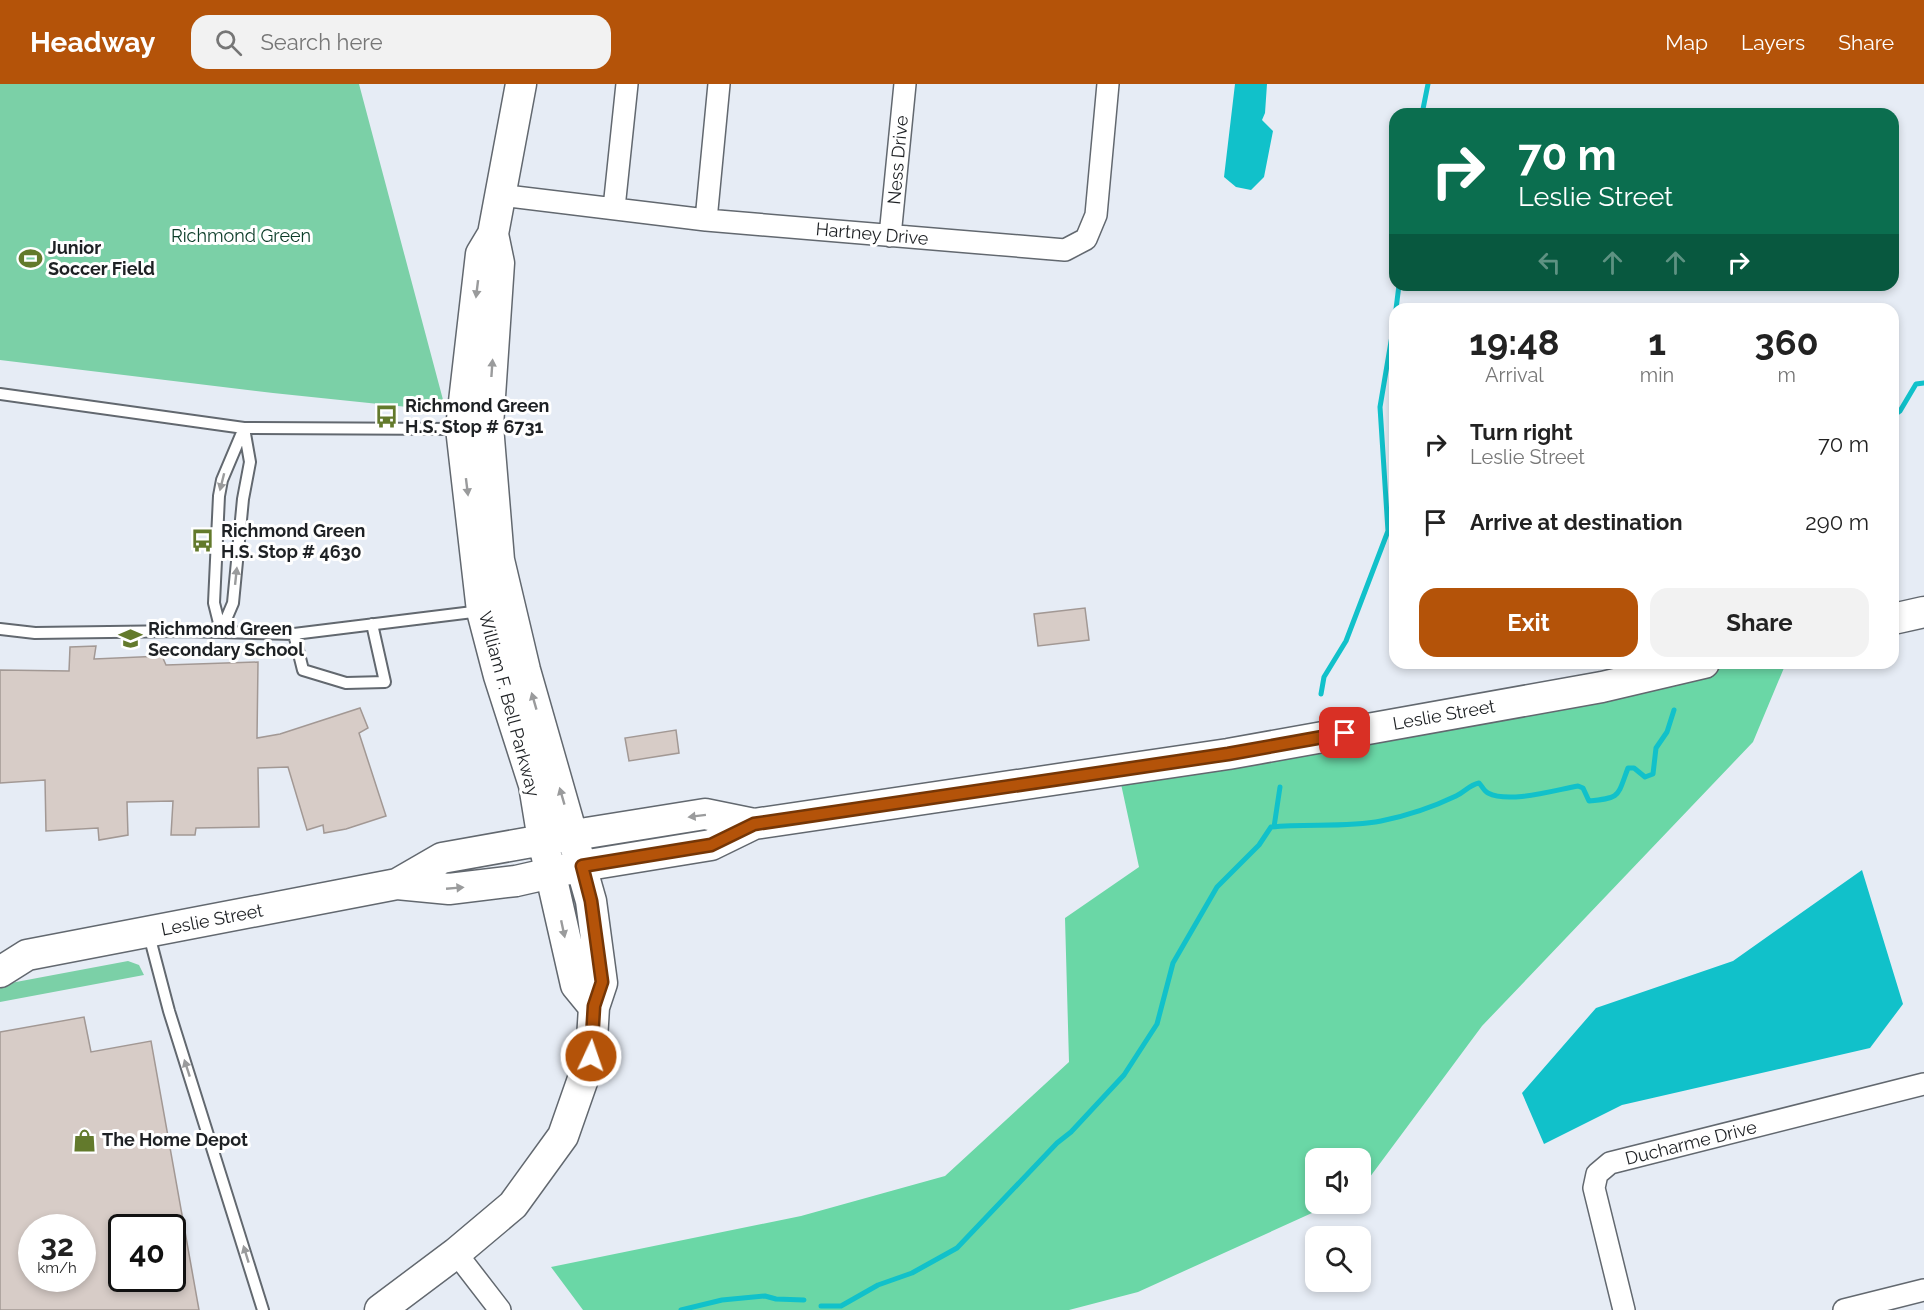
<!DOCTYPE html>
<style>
:root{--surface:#fff;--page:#f2f2f2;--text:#222;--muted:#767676;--accent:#b45309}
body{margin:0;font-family:Raleway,sans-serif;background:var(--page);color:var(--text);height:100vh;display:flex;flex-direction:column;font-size:22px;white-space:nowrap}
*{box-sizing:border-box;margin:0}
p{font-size:20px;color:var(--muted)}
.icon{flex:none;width:33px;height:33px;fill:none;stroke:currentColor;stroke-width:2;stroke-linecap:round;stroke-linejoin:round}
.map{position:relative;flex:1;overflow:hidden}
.panel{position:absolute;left:1389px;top:219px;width:510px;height:366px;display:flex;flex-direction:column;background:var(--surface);border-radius:18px;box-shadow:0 3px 9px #0003}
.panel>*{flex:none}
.top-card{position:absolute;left:1389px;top:24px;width:510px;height:183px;border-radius:18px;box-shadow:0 3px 9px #0003;background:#0b6e4f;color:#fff;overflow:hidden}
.controls{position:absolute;left:1305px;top:1064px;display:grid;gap:12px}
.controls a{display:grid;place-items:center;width:66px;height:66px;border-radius:12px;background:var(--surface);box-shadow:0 3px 9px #0003;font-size:30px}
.speed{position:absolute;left:18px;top:1130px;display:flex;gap:12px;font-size:30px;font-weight:700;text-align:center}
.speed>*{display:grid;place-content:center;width:78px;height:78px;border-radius:50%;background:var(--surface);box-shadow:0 3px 9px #0003;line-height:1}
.speed small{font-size:15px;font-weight:400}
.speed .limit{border:3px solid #111;border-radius:9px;background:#fff;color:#111}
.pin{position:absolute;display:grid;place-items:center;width:51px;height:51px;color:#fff;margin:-26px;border-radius:12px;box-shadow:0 3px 9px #0006}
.me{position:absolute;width:66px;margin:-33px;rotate:3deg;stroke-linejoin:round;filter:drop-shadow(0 0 4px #0008)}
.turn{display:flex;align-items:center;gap:21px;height:126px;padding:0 30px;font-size:27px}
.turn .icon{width:78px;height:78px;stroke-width:2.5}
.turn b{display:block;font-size:42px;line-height:51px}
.lanes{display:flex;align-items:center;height:57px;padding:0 30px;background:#0003;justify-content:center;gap:30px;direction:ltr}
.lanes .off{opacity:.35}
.eta{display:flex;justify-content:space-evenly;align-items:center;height:102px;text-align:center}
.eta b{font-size:36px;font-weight:700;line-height:42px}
.action{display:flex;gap:12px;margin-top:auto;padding:12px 30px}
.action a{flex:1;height:69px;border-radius:18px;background:var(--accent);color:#fff;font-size:24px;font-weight:700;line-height:69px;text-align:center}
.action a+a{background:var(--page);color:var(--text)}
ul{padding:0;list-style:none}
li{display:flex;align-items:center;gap:18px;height:78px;padding:0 30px}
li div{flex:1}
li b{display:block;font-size:22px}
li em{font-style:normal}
header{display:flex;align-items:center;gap:36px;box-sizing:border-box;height:84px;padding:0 30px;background:var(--accent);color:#fff}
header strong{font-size:28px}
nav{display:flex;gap:33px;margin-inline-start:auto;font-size:21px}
.search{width:420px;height:54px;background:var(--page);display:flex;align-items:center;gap:15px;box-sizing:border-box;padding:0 21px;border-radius:18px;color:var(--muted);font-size:22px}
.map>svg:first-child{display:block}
.green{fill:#7bd0a7}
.forest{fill:#6ad7a6}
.water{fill:#11c1ca}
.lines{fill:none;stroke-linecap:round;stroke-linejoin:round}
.stream{stroke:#11c1ca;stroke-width:5}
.building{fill:#d7ccc7;stroke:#a29894;stroke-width:1.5;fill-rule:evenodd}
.lane-casing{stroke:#62686f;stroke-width:14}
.street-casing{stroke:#62686f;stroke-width:24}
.secondary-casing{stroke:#62686f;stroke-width:33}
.lane{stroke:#fff;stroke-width:10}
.street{stroke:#fff;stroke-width:21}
.secondary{stroke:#fff;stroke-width:30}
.oneway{fill:#9a9b9c}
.route-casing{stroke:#753606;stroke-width:15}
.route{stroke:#b45309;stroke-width:10}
.labels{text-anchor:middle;stroke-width:6;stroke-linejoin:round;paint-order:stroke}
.street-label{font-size:18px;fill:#1e2124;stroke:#fff}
.park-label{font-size:18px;fill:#0b3c28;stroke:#fff}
.poi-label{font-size:18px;font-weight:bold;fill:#1e2124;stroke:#fff;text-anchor:start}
</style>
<header>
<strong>Headway</strong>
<div class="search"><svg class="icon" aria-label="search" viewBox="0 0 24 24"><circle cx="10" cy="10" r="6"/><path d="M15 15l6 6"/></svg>Search here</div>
<nav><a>Map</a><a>Layers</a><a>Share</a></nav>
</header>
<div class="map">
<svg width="1924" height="1226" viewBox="0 0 1924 1226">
<rect width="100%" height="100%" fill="#e6ecf5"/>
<path class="green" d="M0,0H359L446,327L273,309L0,276Z
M128,877L139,881L144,891L0,918V901Z"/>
<path class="forest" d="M1730,579H1786L1753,658L1482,942L1361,1105L1360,1074H1316V1119H1334L1138,1208L1069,1226H583L551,1183L801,1132L945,1092L1069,978L1065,834L1139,783L1121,700Z"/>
<path class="water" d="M1235,0H1267L1265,29L1262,36L1273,47L1264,93L1251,106L1236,103L1224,93Z
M1862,786L1903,920L1870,964L1622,1021L1544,1060L1522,1009L1596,924L1733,877Z"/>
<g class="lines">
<path class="stream" d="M1422,30L1428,0
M1396,225L1399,201
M1893,332L1900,327L1916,300L1924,299
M1321,610L1324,593L1346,557L1388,447L1380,323L1395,234
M1274,743L1280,703
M821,1222H841L878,1201L912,1189L957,1164L1057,1059L1071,1048L1124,991L1157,940L1173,879L1217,803L1259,761L1271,743C1308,739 1345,744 1381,737C1406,732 1433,723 1456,712C1465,708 1469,701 1479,699C1482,702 1484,707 1488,709C1509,720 1555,706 1578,702L1583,704L1589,717C1621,714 1617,713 1628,684H1634L1645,693L1653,690L1656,664L1667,648L1674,626
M681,1226L722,1216L765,1212L776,1215L804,1216"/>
</g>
<path class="building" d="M1085,524L1089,556L1038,562L1034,530Z
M96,562L94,575L162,572L166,581L258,578L257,654L280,650L360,624L368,644L359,649L386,732L346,745L324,749L323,741L307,746L288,683L258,684L259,743L196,744L195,751H171L173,717L127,718L128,751L99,756L98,744L46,747L45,696L0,699V586L69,587L70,563Z
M676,646L679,669L629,677L625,654Z
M84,933L91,968L151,957L199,1226H0V948ZM32,1143H82V1194H32ZM122,1143H172V1194H122Z"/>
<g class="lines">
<defs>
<path id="lane" d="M0,310L244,344L459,345
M0,545L35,549L183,547L294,550L481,527
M221,547L214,519L219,412L222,396L244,344
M221,547L233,519L243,415L250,378L244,344
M294,550L303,586L346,599L385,598L372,540
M149,851L169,927L263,1226"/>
<path id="street" d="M500,111L706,136L1065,166L1086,155L1096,131L1108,0
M614,124L627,0
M706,136L719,0
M890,152L905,0
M456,1169L500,1226
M1624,1226L1594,1104L1597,1090L1610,1079L1924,1000
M1844,1226L1924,1206"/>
<path id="secondary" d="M521,0L493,150L481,170L461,344L482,527L499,592L534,701L543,756L576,901L594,923
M1893,535L1924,528
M397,800L442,774L543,756L705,730L754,740
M0,888L27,871L397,800L449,805L516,797L582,782L711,761L754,740L1228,670L1602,603L1704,579
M380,1226L456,1169L513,1121L563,1052L591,972L594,923L602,899L591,817L525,586L499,476L488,342L499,179L493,150"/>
</defs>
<use href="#lane" class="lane-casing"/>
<use href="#street" class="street-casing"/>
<use href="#secondary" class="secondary-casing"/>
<use href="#lane" class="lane"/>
<use href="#street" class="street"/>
<use href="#secondary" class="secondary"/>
</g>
<defs><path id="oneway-solid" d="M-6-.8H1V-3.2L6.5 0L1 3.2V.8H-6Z" transform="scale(1.5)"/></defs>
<g class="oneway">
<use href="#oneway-solid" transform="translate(477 205) rotate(97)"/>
<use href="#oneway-solid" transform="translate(492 284) rotate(-86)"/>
<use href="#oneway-solid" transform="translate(222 398) rotate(104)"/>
<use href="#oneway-solid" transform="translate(467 403) rotate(83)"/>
<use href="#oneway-solid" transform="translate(236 492) rotate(-84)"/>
<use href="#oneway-solid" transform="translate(534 617) rotate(-106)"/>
<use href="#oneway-solid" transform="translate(562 712) rotate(-106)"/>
<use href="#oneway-solid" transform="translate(697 732) rotate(173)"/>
<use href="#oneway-solid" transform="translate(455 804) rotate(-5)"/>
<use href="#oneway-solid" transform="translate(563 845) rotate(78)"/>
<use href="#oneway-solid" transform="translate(187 984) rotate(-108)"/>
<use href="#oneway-solid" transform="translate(246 1170) rotate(-107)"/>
</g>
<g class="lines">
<defs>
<path id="route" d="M591,972L594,922L602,898L591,817L582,782L711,761L754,740L1228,670L1345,649"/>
</defs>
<use href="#route" class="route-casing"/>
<use href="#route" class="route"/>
</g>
<defs>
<symbol id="stadium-bare" viewBox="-9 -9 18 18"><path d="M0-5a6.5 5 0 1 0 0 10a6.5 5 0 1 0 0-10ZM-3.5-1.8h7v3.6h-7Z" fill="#637a2c" stroke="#fff" stroke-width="2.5" paint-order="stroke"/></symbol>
<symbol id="bus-bare" viewBox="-9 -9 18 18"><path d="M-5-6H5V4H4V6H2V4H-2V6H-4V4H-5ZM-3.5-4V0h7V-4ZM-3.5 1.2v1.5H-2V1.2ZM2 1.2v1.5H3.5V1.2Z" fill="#637a2c" stroke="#fff" stroke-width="2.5" paint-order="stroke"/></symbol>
<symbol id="school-bare" viewBox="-9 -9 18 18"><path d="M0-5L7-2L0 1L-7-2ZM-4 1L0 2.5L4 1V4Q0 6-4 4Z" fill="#637a2c" stroke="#fff" stroke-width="2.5" paint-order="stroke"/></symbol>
<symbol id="shop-bare" viewBox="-9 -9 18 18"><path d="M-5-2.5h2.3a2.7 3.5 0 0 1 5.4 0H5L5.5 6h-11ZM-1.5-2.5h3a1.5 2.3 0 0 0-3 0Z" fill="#637a2c" stroke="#fff" stroke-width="2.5" paint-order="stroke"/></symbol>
</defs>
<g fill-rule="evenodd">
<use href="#stadium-bare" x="14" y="158" width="33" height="33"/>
<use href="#bus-bare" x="370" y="316" width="33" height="33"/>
<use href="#bus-bare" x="186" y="440" width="33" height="33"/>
<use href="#school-bare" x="114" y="538" width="33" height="33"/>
<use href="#shop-bare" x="68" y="1040" width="33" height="33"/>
</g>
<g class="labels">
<g class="street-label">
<text transform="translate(898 76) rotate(-85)" y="6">Ness Drive</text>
<text transform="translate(872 150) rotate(5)" y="6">Hartney Drive</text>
<text transform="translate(509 620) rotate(75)" y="6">William F. Bell Parkway</text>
<text transform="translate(1444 631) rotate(-10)" y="6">Leslie Street</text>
<text transform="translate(212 836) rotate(-11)" y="6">Leslie Street</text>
<text transform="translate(1691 1059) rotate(-14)" y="6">Ducharme Drive</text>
</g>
<g class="park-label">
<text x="241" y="158">Richmond Green</text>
</g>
<g class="poi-label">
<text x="48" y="170">Junior<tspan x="48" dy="21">Soccer Field</tspan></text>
<text x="405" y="328">Richmond Green<tspan x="405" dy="21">H.S. Stop # 6731</tspan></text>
<text x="221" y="453">Richmond Green<tspan x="221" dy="21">H.S. Stop # 4630</tspan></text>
<text x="148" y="551">Richmond Green<tspan x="148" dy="21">Secondary School</tspan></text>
<text x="102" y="1062">The Home Depot</text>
</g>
</g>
</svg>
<div class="controls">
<a><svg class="icon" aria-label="sound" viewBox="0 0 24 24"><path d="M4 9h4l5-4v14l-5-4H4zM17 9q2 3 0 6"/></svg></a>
<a><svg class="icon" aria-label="search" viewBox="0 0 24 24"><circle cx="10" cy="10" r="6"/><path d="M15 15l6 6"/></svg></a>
</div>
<div class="speed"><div>32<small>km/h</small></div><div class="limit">40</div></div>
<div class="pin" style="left:1345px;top:649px;background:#d93025"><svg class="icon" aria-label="arrive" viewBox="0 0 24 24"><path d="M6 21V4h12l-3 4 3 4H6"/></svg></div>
<svg class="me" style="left:591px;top:972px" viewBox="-20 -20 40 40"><circle r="17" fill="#b45309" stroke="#fff" stroke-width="3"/><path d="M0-11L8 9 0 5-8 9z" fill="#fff"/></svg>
<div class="top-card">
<div class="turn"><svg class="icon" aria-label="right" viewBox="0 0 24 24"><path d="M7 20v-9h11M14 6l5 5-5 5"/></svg><div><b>70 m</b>Leslie Street</div></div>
<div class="lanes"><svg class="icon off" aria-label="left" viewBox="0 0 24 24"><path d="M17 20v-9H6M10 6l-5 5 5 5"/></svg><svg class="icon off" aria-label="ahead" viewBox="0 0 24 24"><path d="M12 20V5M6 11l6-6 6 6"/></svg><svg class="icon off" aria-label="ahead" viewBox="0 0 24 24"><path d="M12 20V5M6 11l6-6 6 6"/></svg><svg class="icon" aria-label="right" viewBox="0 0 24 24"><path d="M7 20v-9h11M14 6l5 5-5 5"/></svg></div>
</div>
<section class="panel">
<div class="eta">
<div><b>19:48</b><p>Arrival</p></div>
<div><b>1</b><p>min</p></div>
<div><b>360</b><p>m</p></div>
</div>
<ul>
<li><svg class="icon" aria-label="right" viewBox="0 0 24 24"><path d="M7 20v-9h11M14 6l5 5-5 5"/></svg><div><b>Turn right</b><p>Leslie Street</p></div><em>70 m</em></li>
<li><svg class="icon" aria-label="arrive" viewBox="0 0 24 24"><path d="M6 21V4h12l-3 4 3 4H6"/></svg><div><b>Arrive at destination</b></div><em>290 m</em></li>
</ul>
<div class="action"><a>Exit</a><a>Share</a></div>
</section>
</div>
